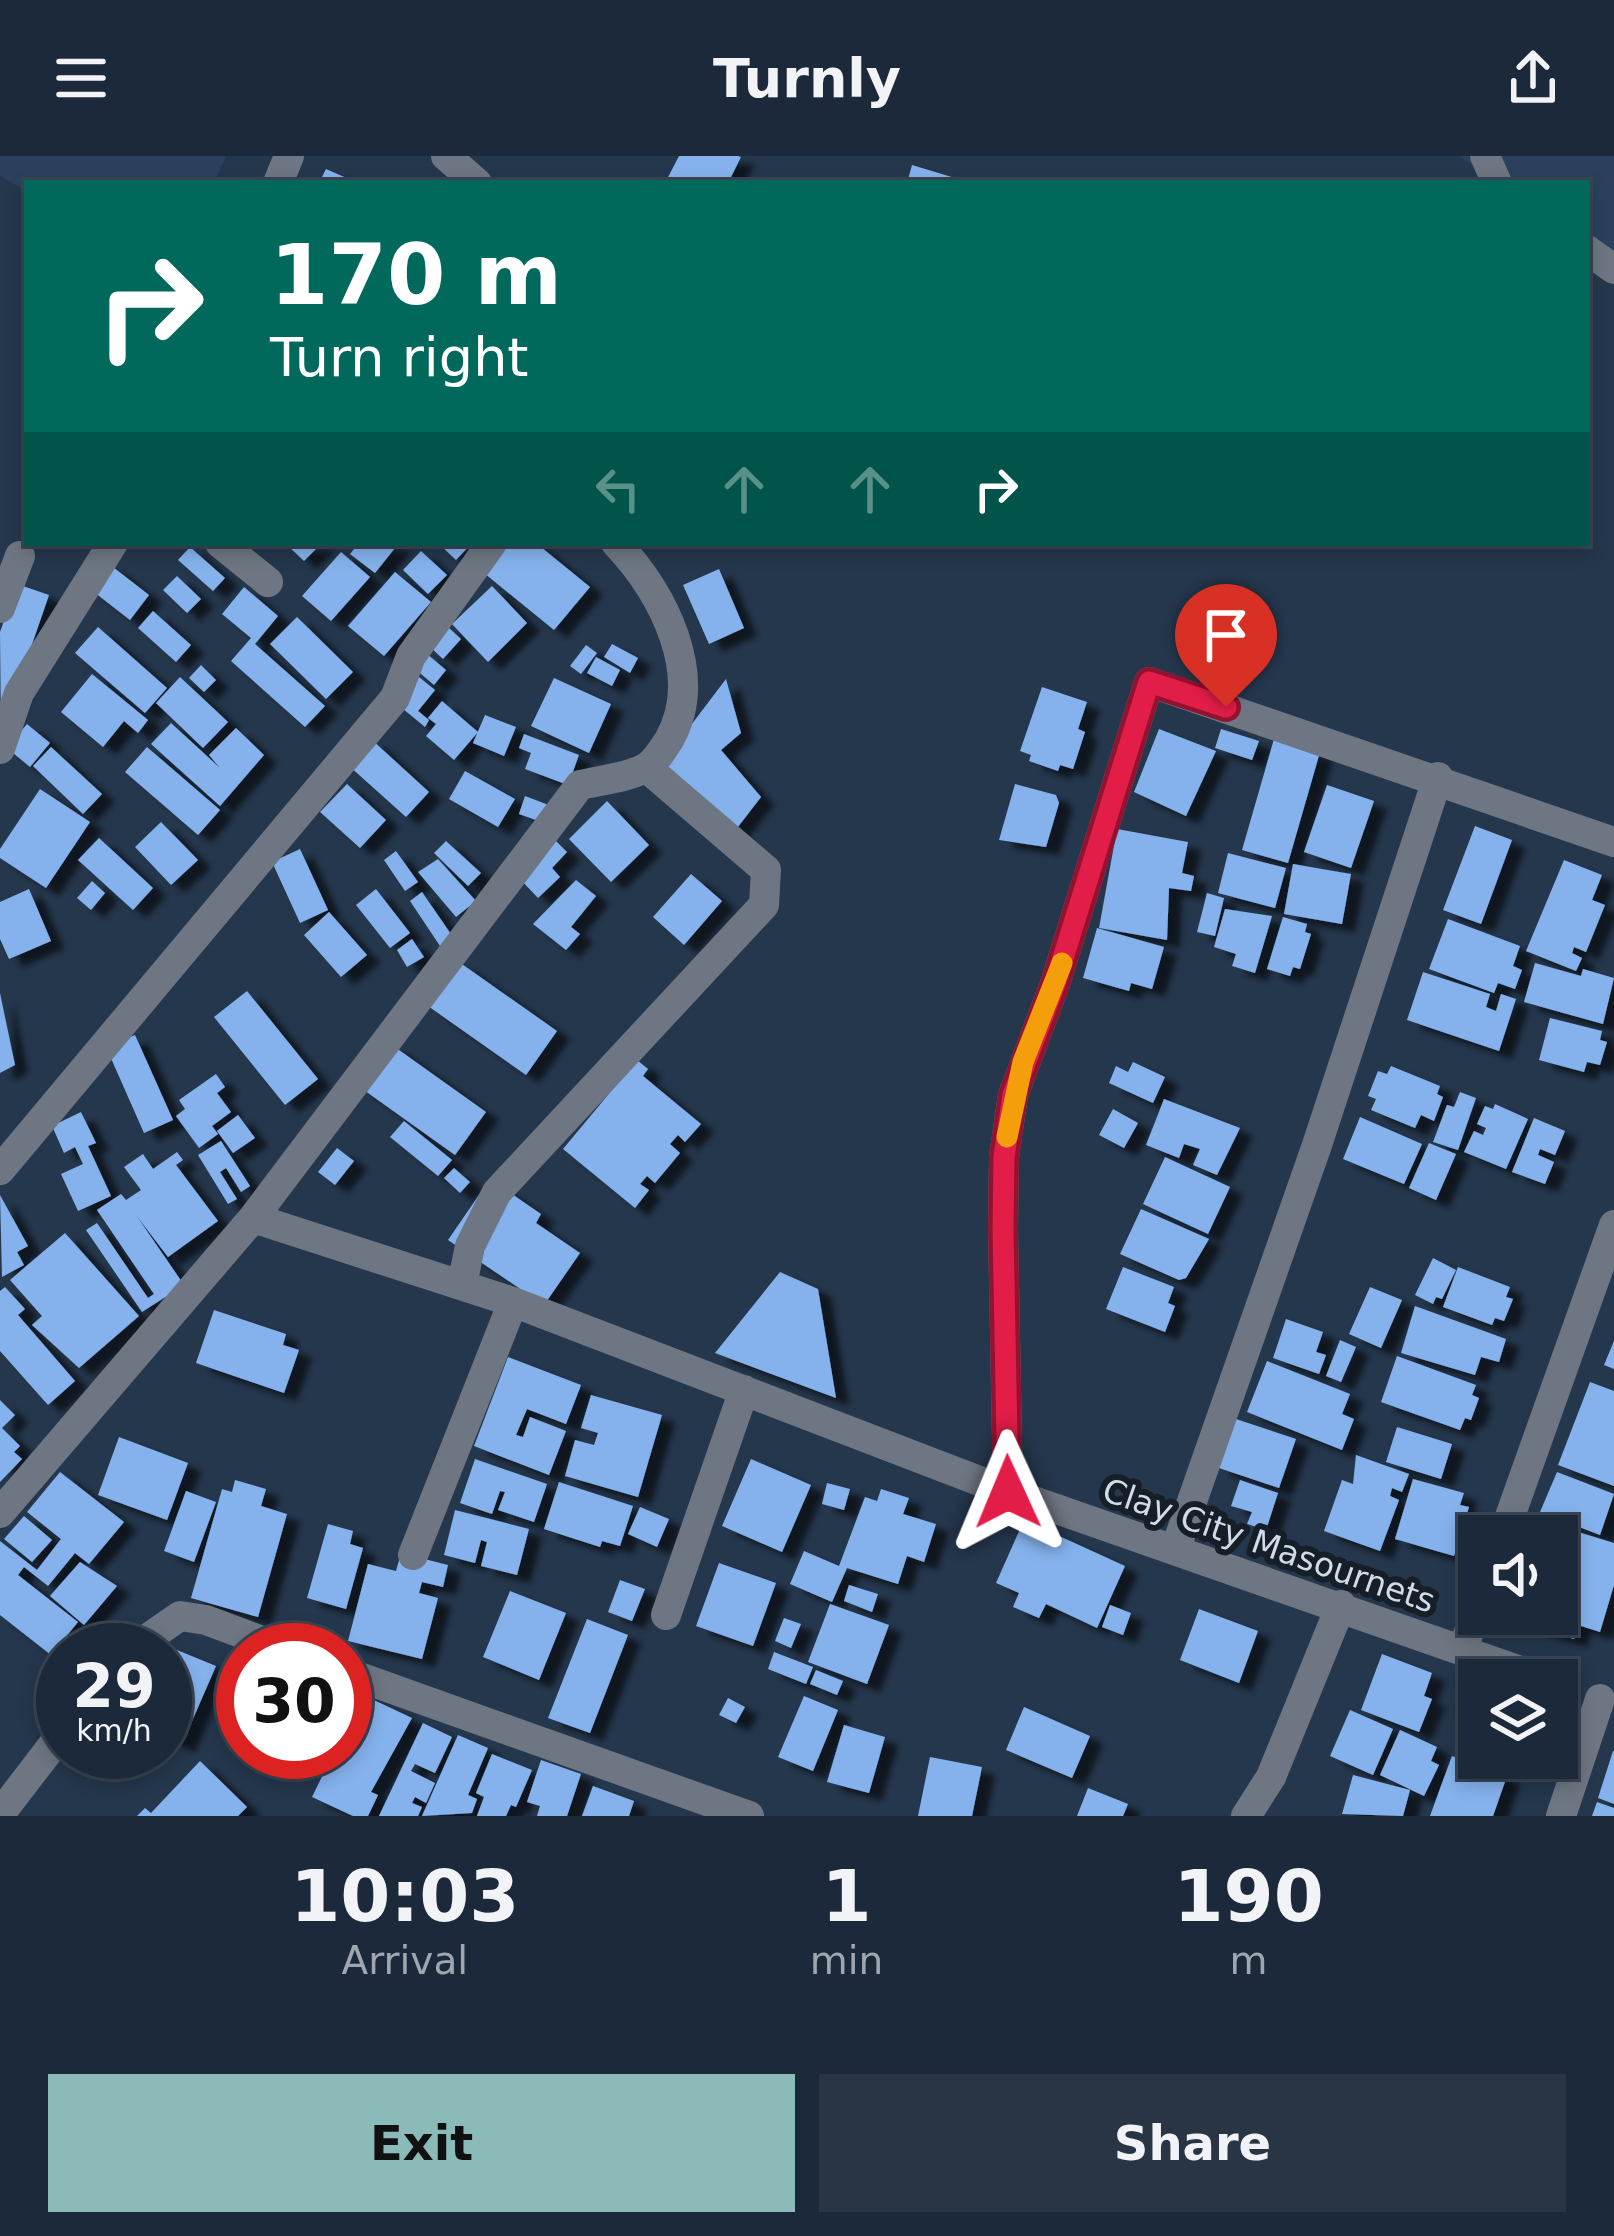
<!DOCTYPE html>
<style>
:root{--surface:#1c293a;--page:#293545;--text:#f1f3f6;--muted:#a0a6af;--line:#3a4554;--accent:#8bbbb9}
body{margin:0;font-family:"DejaVu Sans",sans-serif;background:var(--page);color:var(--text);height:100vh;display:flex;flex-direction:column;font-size:45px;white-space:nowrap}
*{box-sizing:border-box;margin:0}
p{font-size:39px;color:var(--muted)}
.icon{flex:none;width:66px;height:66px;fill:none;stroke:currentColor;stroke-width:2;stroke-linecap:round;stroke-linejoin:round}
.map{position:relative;height:1660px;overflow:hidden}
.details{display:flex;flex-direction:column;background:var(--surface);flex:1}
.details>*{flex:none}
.guide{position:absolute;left:24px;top:24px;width:1566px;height:366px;border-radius:0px;box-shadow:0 6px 18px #0003,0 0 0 3px var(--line);background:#00695c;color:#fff;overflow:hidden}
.buttons{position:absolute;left:1458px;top:1359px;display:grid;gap:24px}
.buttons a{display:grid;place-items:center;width:120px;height:120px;border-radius:0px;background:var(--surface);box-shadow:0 6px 18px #0003,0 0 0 3px var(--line);font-size:60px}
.speed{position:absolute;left:36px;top:1467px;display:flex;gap:24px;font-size:60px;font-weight:700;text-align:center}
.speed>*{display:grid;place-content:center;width:156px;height:156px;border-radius:50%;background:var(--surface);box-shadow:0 6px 18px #0003,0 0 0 3px var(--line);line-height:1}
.speed small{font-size:30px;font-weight:400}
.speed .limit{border:18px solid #d22;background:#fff;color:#111}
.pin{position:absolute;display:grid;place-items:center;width:102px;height:102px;color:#fff;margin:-123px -51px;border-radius:50% 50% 50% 0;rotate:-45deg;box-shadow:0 0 12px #0007}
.pin .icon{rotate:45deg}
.me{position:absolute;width:132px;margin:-66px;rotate:359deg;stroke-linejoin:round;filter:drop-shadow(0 0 9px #0008)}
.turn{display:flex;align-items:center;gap:42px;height:252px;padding:0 48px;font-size:54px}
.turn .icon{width:156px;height:156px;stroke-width:2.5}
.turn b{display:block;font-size:84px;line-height:102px}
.lanes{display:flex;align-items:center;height:114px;padding:0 48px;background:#0003;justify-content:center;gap:60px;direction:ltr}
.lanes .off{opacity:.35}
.eta{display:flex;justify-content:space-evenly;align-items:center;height:204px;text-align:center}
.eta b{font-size:72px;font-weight:700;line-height:84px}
.primary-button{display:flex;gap:24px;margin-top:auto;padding:24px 48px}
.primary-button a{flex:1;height:138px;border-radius:0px;background:var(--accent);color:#111;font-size:48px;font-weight:700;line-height:138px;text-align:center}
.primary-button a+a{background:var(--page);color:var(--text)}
header{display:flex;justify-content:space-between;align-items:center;height:156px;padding:0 48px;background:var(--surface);font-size:54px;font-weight:700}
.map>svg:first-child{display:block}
.built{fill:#2a405c}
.building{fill:#85b2ec;filter:url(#shadow)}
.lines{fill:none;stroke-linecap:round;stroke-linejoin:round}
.minor{stroke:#6d7682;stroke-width:30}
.route-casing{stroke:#92132f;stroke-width:30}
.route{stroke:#e11d48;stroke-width:21}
.slow{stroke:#f59e0b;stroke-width:21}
.labels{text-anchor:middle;stroke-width:12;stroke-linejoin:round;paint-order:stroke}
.street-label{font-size:33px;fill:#d1dcea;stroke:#161e28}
</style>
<header><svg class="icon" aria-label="menu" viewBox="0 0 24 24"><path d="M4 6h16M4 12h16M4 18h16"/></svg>Turnly<svg class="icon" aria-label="share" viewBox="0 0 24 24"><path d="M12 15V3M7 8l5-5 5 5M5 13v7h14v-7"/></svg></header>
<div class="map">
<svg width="1614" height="1660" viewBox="0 0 1614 1660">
<defs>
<filter id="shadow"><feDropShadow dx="13" dy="8" stdDeviation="3" flood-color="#0009"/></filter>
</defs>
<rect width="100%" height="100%" fill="#25374d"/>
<path class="built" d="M0,0H226L214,27H27V35L0,20Z
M1459,0H1614V98L1587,81V27H1502Z"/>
<path class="building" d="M679,0H738L741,1L728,27H665Z
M912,9L955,22L953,27H907Z
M326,13L358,27H319Z
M285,387H322L304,405Z
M359,387H399L375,417L350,398Z
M438,387H472L456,404Z
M508,387H536L590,431L554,474L484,417Z
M190,391L225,422L213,435L178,404Z
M421,395L447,419L428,438L403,414Z
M341,396L370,421L331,465L302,440Z
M109,408L149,439L130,464L90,433Z
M719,413L744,472L709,488L683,429Z
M395,416L431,446L384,500L348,470Z
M177,420L201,443L187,457L163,434Z
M17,428L49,439L1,578L0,476Z
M492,430L527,467L488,506L452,468Z
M244,431L278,460L255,488L325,550L305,571L231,505L251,482L222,458Z
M153,455L191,489L176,506L138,472Z
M297,461L353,516L326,543L270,488Z
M447,470L461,483L443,503L429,490Z
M98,471L167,532L145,557L75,497Z
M612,488L638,502L630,517L604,501Z
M586,489L597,497L581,518L570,510Z
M426,497L446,514L434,529L414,512Z
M596,501L620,514L612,530L587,517Z
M201,509L216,524L204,536L189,522Z
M92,518L148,564L138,577L124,565L103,591L61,556Z
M180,521L228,566L203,592L156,547Z
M419,521L435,534L418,555L429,564L425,571L397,548Z
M554,522L611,548L589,597L531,570Z
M726,523L741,577L721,594L761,641L734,676L660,610Z
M1042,531L1087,546L1078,573L1085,576L1073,613L1060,609L1058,615L1029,605L1031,599L1020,595Z
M442,545L478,576L454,604L426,580L436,568L428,562Z
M485,559L516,571L504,600L473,587Z
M171,567L220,612L209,599L236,572L264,599L220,650L151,588Z
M27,568L50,587L30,611L7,592Z
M1159,573L1216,595L1186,660L1134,636Z
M1221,573L1259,585L1252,604L1215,592Z
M524,578L579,599L568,629L525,613L531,597L519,592Z
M371,583L429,636L406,661L348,609Z
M1274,583L1320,596L1288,707L1242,694Z
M51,591L102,638L83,658L33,610Z
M147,591L220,654L198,679L125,616Z
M465,615L515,643L498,671L449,643Z
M347,628L386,664L360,692L320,656Z
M1015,628L1056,639L1059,647L1046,691L999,684Z
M1327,629L1374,645L1351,712L1304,696Z
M40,633L90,666L46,732L0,702V693Z
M525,640L554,651L547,668L519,658Z
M607,645L649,689L611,726L569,683Z
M161,666L198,704L171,729L135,691Z
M1475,670L1512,684L1481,768L1443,754Z
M1117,673L1188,686L1182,717L1194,720L1191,735L1169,732L1167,784L1099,772Z
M99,682L153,732L133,754L78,704Z
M555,684L567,696L552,712L560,721L538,742L518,721Z
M446,685L481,717L468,730L434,697Z
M300,693L328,754L300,767L272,706Z
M396,695L418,726L405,735L384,704Z
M1228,697L1286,712L1275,752L1218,737Z
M438,703L476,745L456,761L418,716Z
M1564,704L1602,719L1592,744L1605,749L1586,796L1574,791L1572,797L1582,802L1576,815L1526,795Z
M1293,708L1351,718L1342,768L1284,758Z
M691,718L722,745L684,789L653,761Z
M576,724L596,740L571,771L580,778L566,794L533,768Z
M92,725L105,737L91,754L77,742Z
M29,733L51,785L9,803L0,783V746Z
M376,733L410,777L390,792L356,749Z
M422,736L455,784L442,793L410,745Z
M1207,737L1224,742L1215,780L1197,776Z
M1225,753L1272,760L1255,817L1232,810L1236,798L1214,791Z
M329,756L367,799L341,821L304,779Z
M1283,761L1307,768L1305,776L1311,778L1300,813L1293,811L1290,820L1267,813Z
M1448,763L1520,790L1513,810L1522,814L1515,833L1498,827L1494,837L1429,813Z
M1097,772L1164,791L1152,833L1131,827L1129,835L1083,822Z
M412,783L424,801L407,811L397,794Z
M459,806L557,875L526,919L428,850Z
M1535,807L1581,820L1583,813L1614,822L1603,868L1524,846Z
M1423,816L1490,838L1486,851L1496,855L1501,838L1516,843L1499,895L1407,864Z
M247,835L318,923L285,949L214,861Z
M0,837L15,909L0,917Z
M1550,862L1602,875L1600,884L1607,886L1600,909L1587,906L1584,916L1539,904Z
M135,879L173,964L144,977L106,891Z
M392,889L486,956L455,999L361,932Z
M637,904L648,913L643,920L701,968L685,986L678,979L670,988L680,997L655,1027L647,1020L640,1028L649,1034L635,1052L563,993Z
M1133,906L1165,921L1153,947L1109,927L1116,910L1128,916Z
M1391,910L1440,930L1437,938L1443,941L1434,965L1421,959L1415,972L1371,954L1376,943L1368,940L1378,915L1387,918Z
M216,918L225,931L217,937L231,956L212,970L218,978L199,992L176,960L185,953L179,944Z
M1460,936L1476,942L1458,994L1433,986L1447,949L1454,951Z
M1164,943L1240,972L1217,1019L1193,1009L1200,993L1184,988L1179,1002L1146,989Z
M1495,948L1528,963L1506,1013L1464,996L1474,975L1483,979L1486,972L1477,968L1485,950L1493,953Z
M1113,953L1138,967L1124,992L1099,979Z
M81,956L96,987L88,990L111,1040L78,1055L61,1018L83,1008L75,991L64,997L52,970Z
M238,959L255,982L233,997L217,975Z
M1360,961L1422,988L1404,1028L1343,1003Z
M1534,962L1565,975L1555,999L1540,993L1538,999L1554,1006L1545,1028L1512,1016Z
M404,965L452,1004L438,1020L390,981Z
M221,985L250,1030L241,1036L226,1012L220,1016L237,1043L228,1048L198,999Z
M1429,987L1456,998L1436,1044L1409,1032Z
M337,992L354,1005L335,1029L318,1016Z
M177,996L183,1004L176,1009L218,1065L168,1101L136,1059L184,1129L142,1156L86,1074L97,1067L148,1142L154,1138L97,1054L121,1038L126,1044L141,1034L124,1011L143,998L153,1013Z
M1165,1001L1230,1031L1208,1078L1143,1048Z
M454,1012L470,1026L460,1037L444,1022Z
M490,1023L541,1058L536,1067L580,1097L544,1149L448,1084Z
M0,1039L28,1090L17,1096L24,1109L2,1121Z
M1141,1053L1209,1083L1186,1122L1179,1124L1120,1098Z
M65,1077L139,1160L79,1212L32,1169L42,1160L10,1124Z
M1433,1102L1456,1114L1442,1143L1436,1141L1433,1148L1415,1139Z
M1123,1111L1174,1131L1168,1147L1175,1150L1165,1176L1106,1153Z
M1458,1111L1510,1131L1506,1141L1513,1143L1504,1165L1495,1162L1492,1169L1443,1151Z
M780,1116L818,1133L836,1242L715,1197Z
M5,1131L25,1153L18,1159L75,1225L48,1249L0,1195V1135Z
M1370,1131L1402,1144L1381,1192L1349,1178Z
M1415,1150L1506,1183L1499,1206L1481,1201L1475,1219L1401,1197Z
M214,1154L286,1178L283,1189L299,1194L284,1237L196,1207Z
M1286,1163L1323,1176L1316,1196L1326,1199L1319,1218L1273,1202Z
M1340,1184L1356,1191L1341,1226L1326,1220Z
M1614,1185V1213L1604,1209Z
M1397,1200L1476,1229L1472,1239L1479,1242L1471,1264L1465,1262L1460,1274L1381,1246Z
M508,1201L581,1229L566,1268L527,1253L516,1279L523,1281L530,1261L566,1275L549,1319L474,1290Z
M1267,1205L1350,1238L1342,1258L1354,1263L1342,1294L1247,1256Z
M1590,1226L1614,1235V1330L1558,1309Z
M591,1239L662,1259L638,1341L565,1320L575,1284L594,1289L598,1277L581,1272Z
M0,1244L15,1259L2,1272L20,1290L14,1296L22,1303L0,1326Z
M1233,1262L1296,1283L1279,1332L1216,1311Z
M1397,1271L1452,1288L1441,1323L1386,1306Z
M119,1281L188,1307L167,1364L98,1339Z
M1356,1299L1409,1318L1402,1336L1392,1332L1390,1340L1399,1344L1380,1395L1324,1375L1342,1324L1353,1328Z
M475,1303L547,1328L534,1366L498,1354L505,1336L500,1335L492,1358L460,1347Z
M751,1303L811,1329L782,1396L722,1370Z
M60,1316L124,1366L89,1408L75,1397L48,1430L24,1411L18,1419L78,1466L51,1499L0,1459V1385L37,1414L61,1383L27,1356Z
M1557,1316L1614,1338L1600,1379L1540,1356Z
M1413,1323L1464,1337L1460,1349L1469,1351L1454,1400L1395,1383Z
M235,1324L266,1333L261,1350L287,1358L258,1461L191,1442L222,1333L232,1336Z
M1240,1324L1278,1337L1266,1374L1247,1368L1252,1356L1231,1350Z
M559,1326L633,1350L620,1390L602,1385L600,1391L544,1373Z
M827,1327L850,1333L844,1354L822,1348Z
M881,1333L909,1342L903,1358L936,1368L924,1406L907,1400L898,1428L847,1412L832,1446L790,1428L804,1395L839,1410L865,1341L877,1345Z
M186,1335L216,1346L194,1406L164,1395Z
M640,1351L669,1363L657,1391L628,1378Z
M455,1354L529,1373L517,1419L481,1410L487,1386L481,1384L475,1407L444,1399Z
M24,1360L52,1384L32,1406L4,1383Z
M1529,1361L1614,1387V1429L1600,1476L1578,1469L1574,1483L1525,1468L1528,1458H1557V1380H1523Z
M1024,1364L1125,1410L1097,1472L1046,1448L1039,1462L1013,1451L1019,1437L996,1427Z
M328,1368L353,1375L350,1388L363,1392L346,1453L307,1442Z
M401,1397L448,1409L443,1431L422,1426L419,1437L438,1442L422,1503L348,1485L368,1408L396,1415Z
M80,1406L117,1430L84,1469L50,1440Z
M719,1407L776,1427L753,1490L696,1470Z
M620,1424L645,1433L632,1465L608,1456Z
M849,1429L878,1438L872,1456L844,1445Z
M510,1435L566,1457L539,1524L483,1501Z
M830,1448L889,1469L867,1528L808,1506Z
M1110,1449L1131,1457L1123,1479L1102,1471Z
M1199,1453L1258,1475L1239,1527L1180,1504Z
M784,1462L801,1468L791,1492L775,1485Z
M587,1463L628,1479L590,1577L548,1562Z
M172,1492L216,1510L182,1588L165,1581V1507Z
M774,1496L813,1511L806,1528L768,1513Z
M1382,1498L1432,1517L1424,1540L1432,1543L1419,1576L1361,1554Z
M816,1514L843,1525L837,1539L810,1528Z
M361,1538L412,1562L371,1636L378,1639L368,1660H353L312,1641L334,1596H345V1572Z
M804,1540L838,1554L813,1615L778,1601Z
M728,1542L745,1551L736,1567L719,1559Z
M1024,1551L1090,1580L1072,1622L1006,1594Z
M1471,1551L1479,1553V1598L1458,1591Z
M1350,1554L1393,1573L1373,1619L1330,1600Z
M423,1567L452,1581L435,1617L415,1608L411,1615L435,1627L426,1647L415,1641L412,1647L422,1651L418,1660H379Z
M844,1569L885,1581L869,1637L827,1626Z
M1400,1574L1437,1591L1431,1605L1439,1609L1424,1640L1380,1619Z
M458,1579L488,1592L468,1639L477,1643L472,1657L422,1660Z
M1613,1595H1614V1648L1598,1642Z
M492,1598L532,1614L516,1651L511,1649L506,1660H477L484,1641L476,1637Z
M1452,1600L1507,1620L1493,1660H1430Z
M930,1601L982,1611L972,1660H918Z
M541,1604L581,1618L567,1660H537L540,1650L527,1646Z
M200,1605L247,1651L238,1660H137L145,1652L151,1657Z
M1353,1619L1410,1634L1403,1660L1342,1658Z
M593,1630L634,1645L629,1660H582Z
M1088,1632L1128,1648L1123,1660H1077Z
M1597,1646L1614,1652V1660H1592Z"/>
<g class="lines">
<path class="minor" d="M446,0L477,27
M1485,0L1497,27
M278,27L289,0
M1587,94L1614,113
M220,387L268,426
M0,452L20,400
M0,593L19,537L113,387
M0,1014L395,542L411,500L492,387
M253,1062L513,1146L1008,1336L1546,1524
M462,1129L470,1090L497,1036L764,749L766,714L647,612
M1008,1336L1003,1073L1004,1001L1013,939L1055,828L1149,526L1614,686
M0,1357L253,1062L580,629C600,624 627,622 645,612C655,607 663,593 669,584C706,519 663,437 616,387
M1503,1380L1614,1069
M1175,1394L1317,989L1438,621
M413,1399L513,1146
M666,1459L744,1234
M131,1494L180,1460L206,1464L286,1494
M1462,1495L1479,1448
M345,1516L749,1660
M0,1658L63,1576
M1246,1660L1271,1621L1341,1449
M1561,1660L1600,1543"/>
</g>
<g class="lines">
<defs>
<path id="route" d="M1008,1336L1003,1073L1004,1001L1013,939L1055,828L1149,526L1226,551"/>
</defs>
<use href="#route" class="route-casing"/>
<use href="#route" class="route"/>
<path class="slow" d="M1007,981L1023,906L1062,807"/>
</g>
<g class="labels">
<g class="street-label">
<text transform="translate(1269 1389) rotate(19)" y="12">Clay City Masournets</text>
</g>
</g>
</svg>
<div class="buttons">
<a><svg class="icon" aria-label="sound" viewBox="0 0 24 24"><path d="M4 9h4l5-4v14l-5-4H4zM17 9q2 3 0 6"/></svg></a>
<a><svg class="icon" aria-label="layers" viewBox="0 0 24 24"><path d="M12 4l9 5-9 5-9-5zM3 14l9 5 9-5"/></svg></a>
</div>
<div class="speed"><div>29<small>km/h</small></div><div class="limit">30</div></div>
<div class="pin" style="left:1226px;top:551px;background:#d93025"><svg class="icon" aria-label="arrive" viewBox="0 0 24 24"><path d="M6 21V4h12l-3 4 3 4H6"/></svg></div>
<svg class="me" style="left:1008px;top:1336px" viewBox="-20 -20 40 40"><path d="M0-17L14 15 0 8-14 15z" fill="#e11d48" stroke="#fff" stroke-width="4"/></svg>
<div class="guide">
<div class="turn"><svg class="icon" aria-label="right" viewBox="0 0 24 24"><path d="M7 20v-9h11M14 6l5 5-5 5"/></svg><div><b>170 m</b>Turn right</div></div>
<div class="lanes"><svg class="icon off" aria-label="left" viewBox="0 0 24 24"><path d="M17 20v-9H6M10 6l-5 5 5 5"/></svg><svg class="icon off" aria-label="ahead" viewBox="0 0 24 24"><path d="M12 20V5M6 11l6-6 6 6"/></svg><svg class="icon off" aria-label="ahead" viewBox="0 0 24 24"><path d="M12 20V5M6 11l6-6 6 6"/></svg><svg class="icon" aria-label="right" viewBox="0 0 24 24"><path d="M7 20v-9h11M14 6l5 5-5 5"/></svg></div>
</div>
</div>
<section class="details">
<div class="eta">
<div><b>10:03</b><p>Arrival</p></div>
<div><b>1</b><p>min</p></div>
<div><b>190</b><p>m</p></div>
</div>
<div class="primary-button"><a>Exit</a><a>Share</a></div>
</section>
